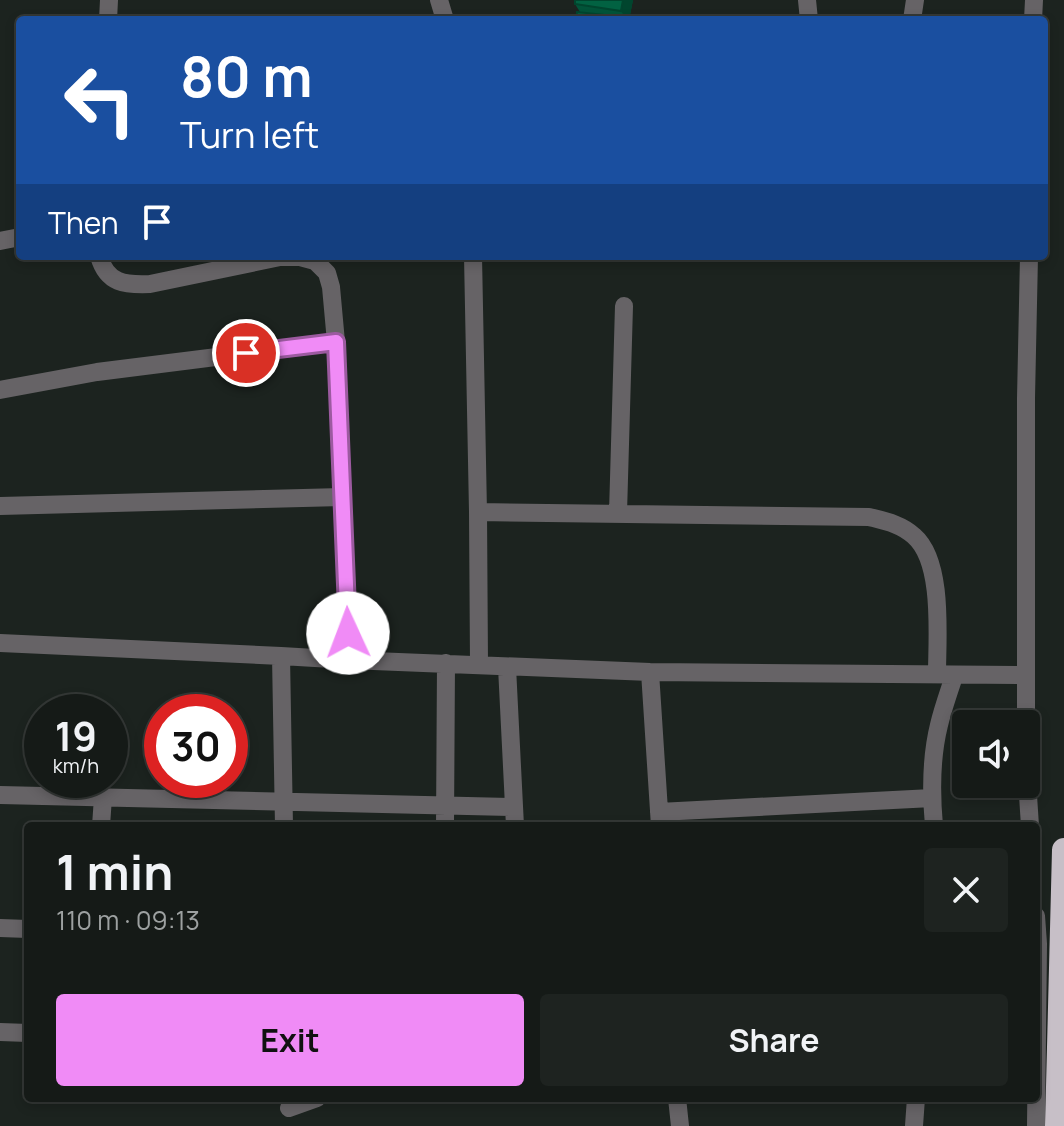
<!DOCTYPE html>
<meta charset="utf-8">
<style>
:root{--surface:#151a17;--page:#1e2320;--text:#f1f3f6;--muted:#9da1a1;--line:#343836;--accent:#f08bf6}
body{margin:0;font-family:Manrope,sans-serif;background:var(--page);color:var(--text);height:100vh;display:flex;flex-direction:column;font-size:30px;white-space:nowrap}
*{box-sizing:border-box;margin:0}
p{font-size:26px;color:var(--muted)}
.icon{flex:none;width:44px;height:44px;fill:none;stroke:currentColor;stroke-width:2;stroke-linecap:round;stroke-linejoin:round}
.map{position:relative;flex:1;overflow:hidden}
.drawer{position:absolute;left:24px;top:822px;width:1016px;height:280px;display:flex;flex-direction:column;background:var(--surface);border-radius:8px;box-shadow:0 4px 12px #0003,0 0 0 2px var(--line)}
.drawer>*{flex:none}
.guide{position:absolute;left:16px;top:16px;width:1032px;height:244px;border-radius:8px;box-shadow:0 4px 12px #0003,0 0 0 2px var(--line);background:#1a4fa0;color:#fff;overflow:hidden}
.tools{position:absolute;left:952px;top:710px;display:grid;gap:16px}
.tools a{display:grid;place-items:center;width:88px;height:88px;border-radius:8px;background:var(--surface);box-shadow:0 4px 12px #0003,0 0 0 2px var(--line);font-size:40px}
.speed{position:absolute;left:24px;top:694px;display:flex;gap:16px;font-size:40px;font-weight:700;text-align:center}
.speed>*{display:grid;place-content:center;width:104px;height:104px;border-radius:50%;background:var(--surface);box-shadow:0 4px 12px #0003,0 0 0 2px var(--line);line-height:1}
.speed small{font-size:20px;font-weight:400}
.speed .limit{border:12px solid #d22;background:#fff;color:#111}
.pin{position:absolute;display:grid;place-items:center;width:68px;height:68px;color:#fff;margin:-34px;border:4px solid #fff;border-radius:50%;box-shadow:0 2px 8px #0007}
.me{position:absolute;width:88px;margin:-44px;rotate:358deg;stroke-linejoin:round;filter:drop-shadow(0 0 6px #0008)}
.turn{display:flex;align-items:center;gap:28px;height:168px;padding:0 32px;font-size:36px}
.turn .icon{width:104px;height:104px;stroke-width:2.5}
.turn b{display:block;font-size:56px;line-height:68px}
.then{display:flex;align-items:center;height:76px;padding:0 32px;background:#0003;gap:16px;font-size:30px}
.round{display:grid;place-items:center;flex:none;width:84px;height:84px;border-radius:8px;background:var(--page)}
.overview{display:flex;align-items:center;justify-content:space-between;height:136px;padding:0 32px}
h1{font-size:48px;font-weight:700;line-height:60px}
.cta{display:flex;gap:16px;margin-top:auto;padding:16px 32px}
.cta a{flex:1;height:92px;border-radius:8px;background:var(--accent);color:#111;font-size:32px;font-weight:700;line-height:92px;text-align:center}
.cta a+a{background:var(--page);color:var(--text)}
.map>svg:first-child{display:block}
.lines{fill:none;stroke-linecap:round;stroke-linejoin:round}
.street{stroke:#666366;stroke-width:18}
.highway{stroke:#c7bfc7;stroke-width:24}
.wall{fill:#025439}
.shaded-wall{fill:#01452e}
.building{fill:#026242;stroke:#01452e;stroke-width:2}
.route-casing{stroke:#9c5aa0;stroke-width:20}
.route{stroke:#f08bf6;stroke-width:14}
</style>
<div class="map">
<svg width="1064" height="1126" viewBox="0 0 1064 1126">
<rect width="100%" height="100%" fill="#1c231f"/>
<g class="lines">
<path class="street" d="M439,0L445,20
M807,0L809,20
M108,20L109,0
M912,20L915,0
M1033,20L1034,0
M0,241L20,237
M99,256C107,284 125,285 150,284L280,257H300L315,261L327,273L331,287L336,342L349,660
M473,256L478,512L479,664
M0,390L97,372L336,342
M0,506L342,497
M478,512L869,517C885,521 901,524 914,536C944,562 937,638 937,674
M618,513L624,306
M0,643L281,656L284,826
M281,656L349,660L650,672L1026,675
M507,667L515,826
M650,672L660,826
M1026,744V398L1029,256
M1026,765L1030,826
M0,795L514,807
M659,812L932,798
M101,826L103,797
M445,826L446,663
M934,826C931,793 931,757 939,725C943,708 949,692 954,676
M0,928L28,929
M0,1032L28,1033
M677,1098L680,1126
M289,1108L317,1098
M914,1126L916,1098
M1036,1126L1038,944L1036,916"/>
<path class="highway" d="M1057,1126L1064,850"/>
</g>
<path class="wall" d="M633,0L629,20H576L580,12L575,4Z"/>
<path class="shaded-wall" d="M623,0H633L629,20H627L621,11Z"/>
<path class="building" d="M575,0H623L621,11L575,4Z
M577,12L624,17L623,20H576Z"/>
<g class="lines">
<defs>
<path id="route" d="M246,353L336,342L348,633"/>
</defs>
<use href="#route" class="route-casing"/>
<use href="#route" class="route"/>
</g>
</svg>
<div class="tools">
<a><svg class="icon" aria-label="sound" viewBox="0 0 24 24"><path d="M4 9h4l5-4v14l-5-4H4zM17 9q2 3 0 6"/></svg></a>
</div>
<div class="speed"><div>19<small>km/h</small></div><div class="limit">30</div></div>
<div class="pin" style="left:246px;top:353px;background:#d93025"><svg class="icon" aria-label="arrive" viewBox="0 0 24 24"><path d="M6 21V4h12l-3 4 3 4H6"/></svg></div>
<svg class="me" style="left:348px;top:633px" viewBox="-20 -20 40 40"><circle r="19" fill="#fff"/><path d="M0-13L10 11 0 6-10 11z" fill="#f08bf6"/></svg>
<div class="guide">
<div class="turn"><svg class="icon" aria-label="left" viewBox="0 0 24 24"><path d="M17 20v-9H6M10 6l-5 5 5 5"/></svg><div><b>80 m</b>Turn left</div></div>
<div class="then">Then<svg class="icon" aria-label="arrive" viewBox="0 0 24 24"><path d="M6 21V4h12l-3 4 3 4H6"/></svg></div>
</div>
<section class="drawer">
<div class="overview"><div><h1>1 min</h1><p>110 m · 09:13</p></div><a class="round"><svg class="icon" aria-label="close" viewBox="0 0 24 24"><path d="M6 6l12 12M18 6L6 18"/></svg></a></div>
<div class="cta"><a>Exit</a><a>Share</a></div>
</section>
</div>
